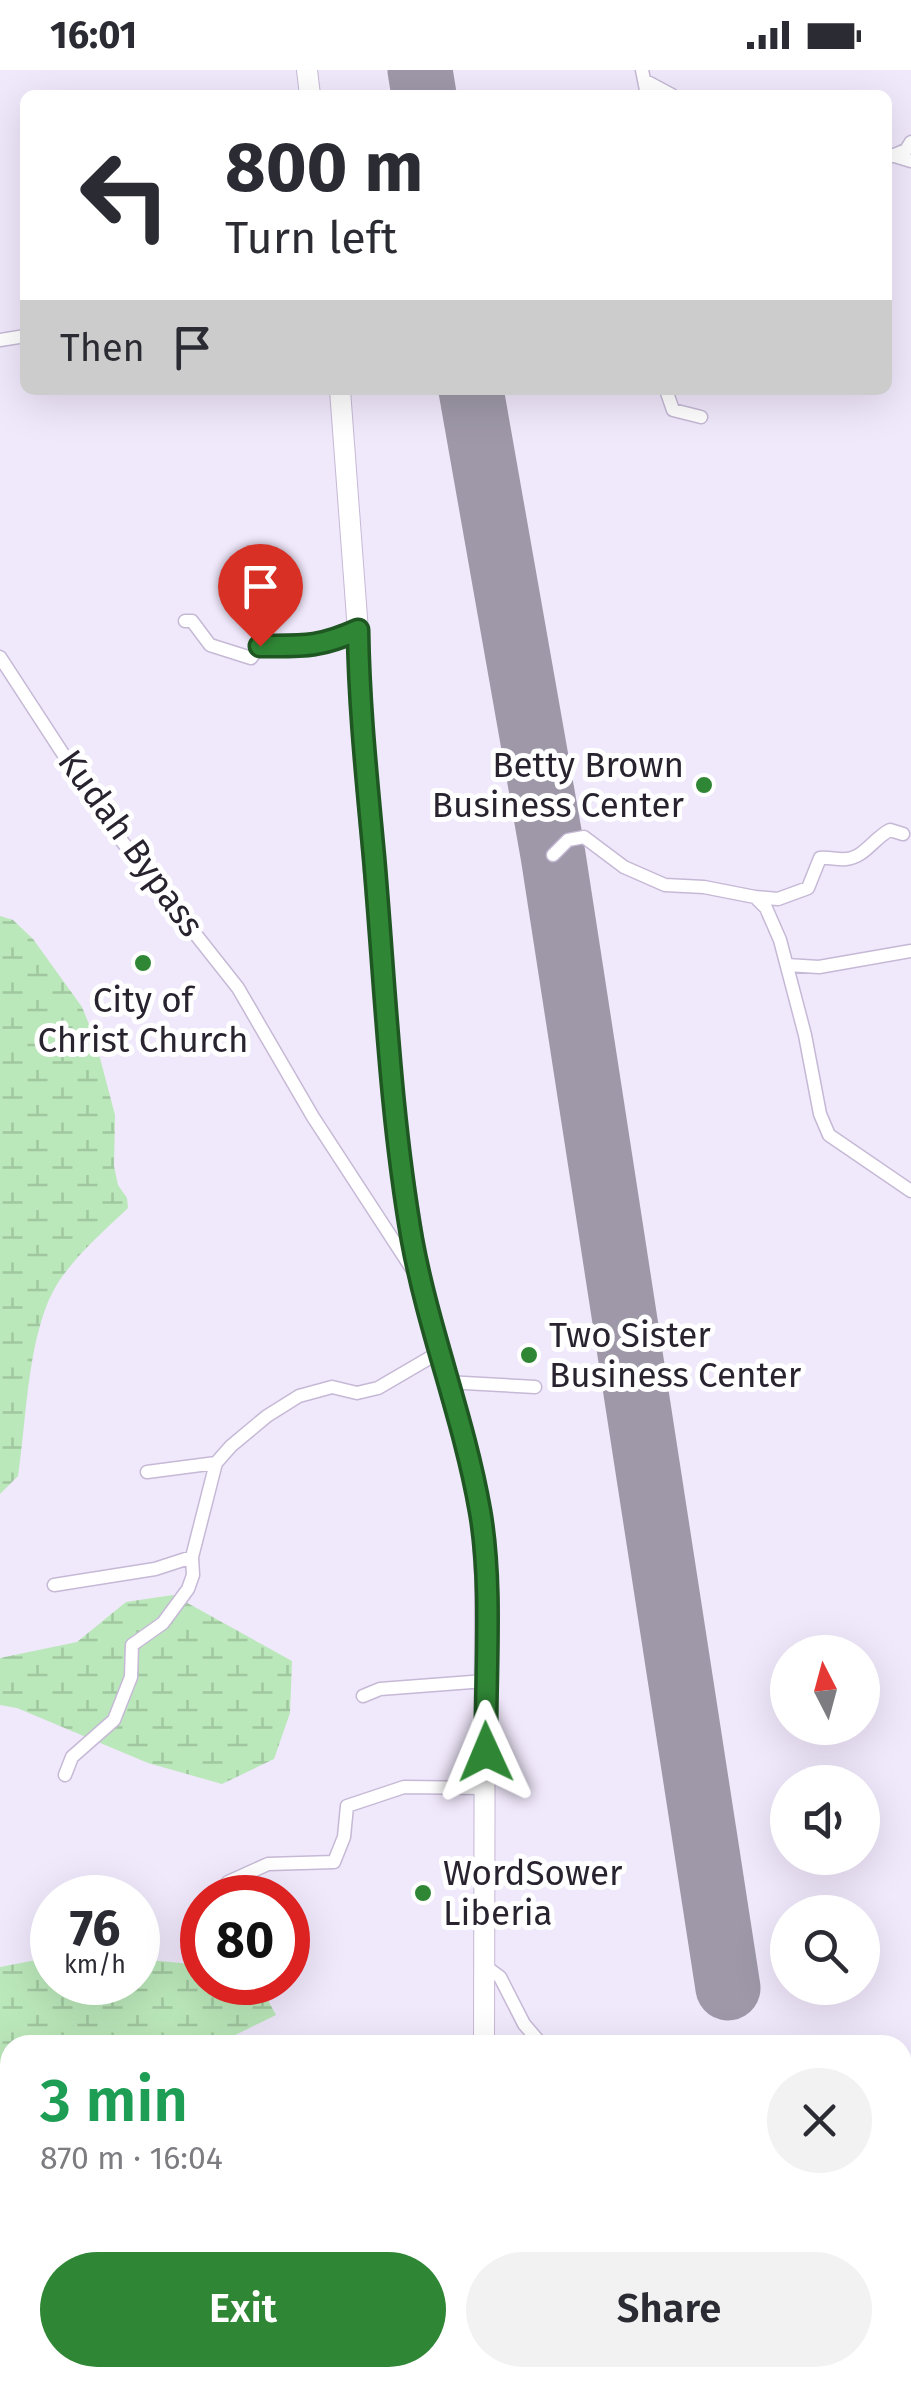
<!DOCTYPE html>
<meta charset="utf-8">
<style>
:root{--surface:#fff;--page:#f2f2f3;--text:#2b2b33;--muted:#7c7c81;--accent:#2f8635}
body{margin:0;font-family:"Fira Sans",sans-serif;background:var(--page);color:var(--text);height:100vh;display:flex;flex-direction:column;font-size:38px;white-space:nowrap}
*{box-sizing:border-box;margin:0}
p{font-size:32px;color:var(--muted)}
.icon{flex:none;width:55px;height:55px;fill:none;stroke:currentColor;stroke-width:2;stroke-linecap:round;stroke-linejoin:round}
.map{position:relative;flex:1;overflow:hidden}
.details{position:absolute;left:0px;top:1965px;width:912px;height:352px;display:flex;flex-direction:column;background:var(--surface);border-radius:30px 30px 0 0;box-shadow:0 10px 40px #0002}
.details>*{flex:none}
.top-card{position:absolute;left:20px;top:20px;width:872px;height:305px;border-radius:15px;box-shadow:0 10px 40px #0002;background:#fff;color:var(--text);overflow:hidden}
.needle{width:65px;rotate:354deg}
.fabs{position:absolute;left:770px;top:1565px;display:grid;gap:20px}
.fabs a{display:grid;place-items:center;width:110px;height:110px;border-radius:50%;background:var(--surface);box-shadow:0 10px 40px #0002;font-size:50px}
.speed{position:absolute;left:30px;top:1805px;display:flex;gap:20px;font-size:50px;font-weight:700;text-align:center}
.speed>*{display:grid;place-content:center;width:130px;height:130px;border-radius:50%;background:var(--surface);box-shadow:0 10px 40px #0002;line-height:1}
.speed small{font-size:25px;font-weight:400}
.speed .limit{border:15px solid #d22;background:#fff;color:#111}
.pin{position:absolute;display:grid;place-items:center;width:85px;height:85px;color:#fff;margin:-102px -42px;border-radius:50% 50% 50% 0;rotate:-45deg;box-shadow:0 0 10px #0007}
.pin .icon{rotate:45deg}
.me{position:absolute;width:110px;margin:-55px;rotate:359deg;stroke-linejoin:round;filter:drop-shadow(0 0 8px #0008)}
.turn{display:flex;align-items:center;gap:35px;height:210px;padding:0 40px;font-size:45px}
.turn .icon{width:130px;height:130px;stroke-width:2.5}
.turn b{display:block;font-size:70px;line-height:85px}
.then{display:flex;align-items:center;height:95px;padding:0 40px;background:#0003;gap:20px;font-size:38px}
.round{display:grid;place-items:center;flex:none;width:105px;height:105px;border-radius:52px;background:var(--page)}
.headline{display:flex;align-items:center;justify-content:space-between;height:170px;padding:0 40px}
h1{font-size:60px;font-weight:600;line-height:75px;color:#1e9e55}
.primary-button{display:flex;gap:20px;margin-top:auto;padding:20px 40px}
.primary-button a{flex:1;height:115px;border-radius:60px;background:var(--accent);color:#fff;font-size:40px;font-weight:600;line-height:115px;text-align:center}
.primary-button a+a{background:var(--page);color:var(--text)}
.status{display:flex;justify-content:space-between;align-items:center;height:70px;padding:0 50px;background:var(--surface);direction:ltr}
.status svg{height:28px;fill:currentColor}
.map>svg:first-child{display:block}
.wetland{fill:url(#wetland-marsh)}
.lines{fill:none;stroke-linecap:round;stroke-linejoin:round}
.runway{stroke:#9e98a8;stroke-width:65}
.minor-casing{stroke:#c6b9d6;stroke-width:15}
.highway-casing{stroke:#c6b9d6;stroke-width:22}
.minor{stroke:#fff;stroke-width:12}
.highway{stroke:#fff;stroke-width:20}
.route-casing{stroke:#1f5722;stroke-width:25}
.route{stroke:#2f8635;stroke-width:18}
.poi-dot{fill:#2f8635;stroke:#fff;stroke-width:4}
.labels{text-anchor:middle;stroke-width:10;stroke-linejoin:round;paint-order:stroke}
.poi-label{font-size:35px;fill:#28232e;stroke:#fff;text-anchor:start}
.street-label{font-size:35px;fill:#28232e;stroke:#fff}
</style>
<div class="status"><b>16:01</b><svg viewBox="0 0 49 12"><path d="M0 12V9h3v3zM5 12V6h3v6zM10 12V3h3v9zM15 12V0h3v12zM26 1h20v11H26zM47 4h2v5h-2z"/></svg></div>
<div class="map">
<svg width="911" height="2316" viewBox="0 0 911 2316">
<defs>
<pattern id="wetland-marsh" width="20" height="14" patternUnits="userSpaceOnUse" patternTransform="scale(2.5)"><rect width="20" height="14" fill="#bbe8ba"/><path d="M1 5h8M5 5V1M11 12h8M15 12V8" fill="none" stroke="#a1c7a0"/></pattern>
</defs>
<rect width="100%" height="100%" fill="#f0e8fb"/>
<path class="wetland" d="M0,846L13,850L33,869L82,937L95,969L115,1045L114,1096L118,1115L127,1128L128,1138C103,1162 79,1182 59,1211C27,1260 27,1349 18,1406L0,1424Z
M173,1525L292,1591L290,1643L274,1689L222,1714L148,1693L17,1638L0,1635V1588L77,1572L126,1532Z
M52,1887V1912H138V1889L202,1895V1912L259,1914L276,1945L215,1975H10V2139L0,2140V1897Z"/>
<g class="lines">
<path class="runway" d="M420,0L424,25
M471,320L553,785L728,1918"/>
<defs>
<path id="minor" d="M642,0L647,25
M644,10L672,25
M888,84L911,91
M892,86L906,80L911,72
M0,270L25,266
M666,320L673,340L701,347
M185,551H192L210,575L251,588L260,576C303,576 318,578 358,561
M0,587L110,756L238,918L313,1047L414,1202
M553,785L568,770L584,767L624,797L665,815L704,817L755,827L766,838L780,870L805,965L820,1044L829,1065L911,1121
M755,827L778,829L808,818L820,788C829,787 838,790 846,789C864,788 875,767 890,760L903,764
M787,895L819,897L911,881
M446,1312L535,1317
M147,1402L216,1393
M54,1515L155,1499L192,1487
M363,1626L380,1619L485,1611
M65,1705L72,1687L114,1650L131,1607L132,1575L163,1553L188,1519L193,1505L192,1487L216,1393L231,1376L267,1346L299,1326L332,1317L357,1323L378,1318L438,1283
M228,1812L268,1794L334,1792L344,1767L347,1736L404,1717L486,1718
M485,1896L500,1907L524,1954L542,1975
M902,2088L911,2081
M849,2308L858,2316
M634,2316L646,2308"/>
<path id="highway" d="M307,0L310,25
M340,320L358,561L365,701L396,1058L420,1213L474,1408L481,1446L485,1507L484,1975
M392,2316L398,2308"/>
</defs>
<use href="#minor" class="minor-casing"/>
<use href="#highway" class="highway-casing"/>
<use href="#minor" class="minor"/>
<use href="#highway" class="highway"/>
</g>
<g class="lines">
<defs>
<path id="route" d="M260,576C303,576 318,578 358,560C359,636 367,711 374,787C385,915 390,1043 412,1170C429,1262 464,1349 480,1441C493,1515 485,1606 486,1682"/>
</defs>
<use href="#route" class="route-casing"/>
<use href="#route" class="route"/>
</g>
<g class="poi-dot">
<circle cx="704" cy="715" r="10"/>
<circle cx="143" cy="893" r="10"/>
<circle cx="529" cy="1285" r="10"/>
<circle cx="423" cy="1823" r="10"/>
</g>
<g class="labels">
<g class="poi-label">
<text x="684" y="707" text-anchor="end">Betty Brown<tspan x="684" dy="40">Business Center</tspan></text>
<text x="143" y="942" text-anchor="middle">City of<tspan x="143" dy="40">Christ Church</tspan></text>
<text x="549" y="1277">Two Sister<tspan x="549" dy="40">Business Center</tspan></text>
<text x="443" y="1815">WordSower<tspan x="443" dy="40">Liberia</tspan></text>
</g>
<g class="street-label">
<text transform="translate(131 773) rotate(54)" y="12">Kudah Bypass</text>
</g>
</g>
</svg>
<div class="fabs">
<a><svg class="needle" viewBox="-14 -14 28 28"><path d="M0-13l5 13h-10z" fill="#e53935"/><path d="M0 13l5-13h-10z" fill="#7c7c81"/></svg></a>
<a><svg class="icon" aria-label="sound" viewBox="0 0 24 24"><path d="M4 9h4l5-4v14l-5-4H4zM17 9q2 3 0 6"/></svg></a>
<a><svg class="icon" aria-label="search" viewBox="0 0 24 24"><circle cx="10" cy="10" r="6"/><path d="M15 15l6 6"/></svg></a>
</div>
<div class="speed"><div>76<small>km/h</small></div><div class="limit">80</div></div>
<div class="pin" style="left:260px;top:576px;background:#d93025"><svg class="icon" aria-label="arrive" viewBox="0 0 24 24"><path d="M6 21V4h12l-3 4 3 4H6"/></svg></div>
<svg class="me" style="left:486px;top:1682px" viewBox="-20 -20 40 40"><path d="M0-17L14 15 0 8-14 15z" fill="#2f8635" stroke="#fff" stroke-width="4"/></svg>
<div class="top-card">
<div class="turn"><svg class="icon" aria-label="left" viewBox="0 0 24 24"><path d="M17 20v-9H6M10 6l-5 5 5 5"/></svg><div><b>800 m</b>Turn left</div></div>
<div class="then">Then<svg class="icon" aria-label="arrive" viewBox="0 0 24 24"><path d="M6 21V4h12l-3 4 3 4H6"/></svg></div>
</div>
<section class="details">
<div class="headline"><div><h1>3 min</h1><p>870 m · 16:04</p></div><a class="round"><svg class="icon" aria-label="close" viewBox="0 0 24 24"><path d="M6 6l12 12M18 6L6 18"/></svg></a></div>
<div class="primary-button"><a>Exit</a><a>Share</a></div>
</section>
</div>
